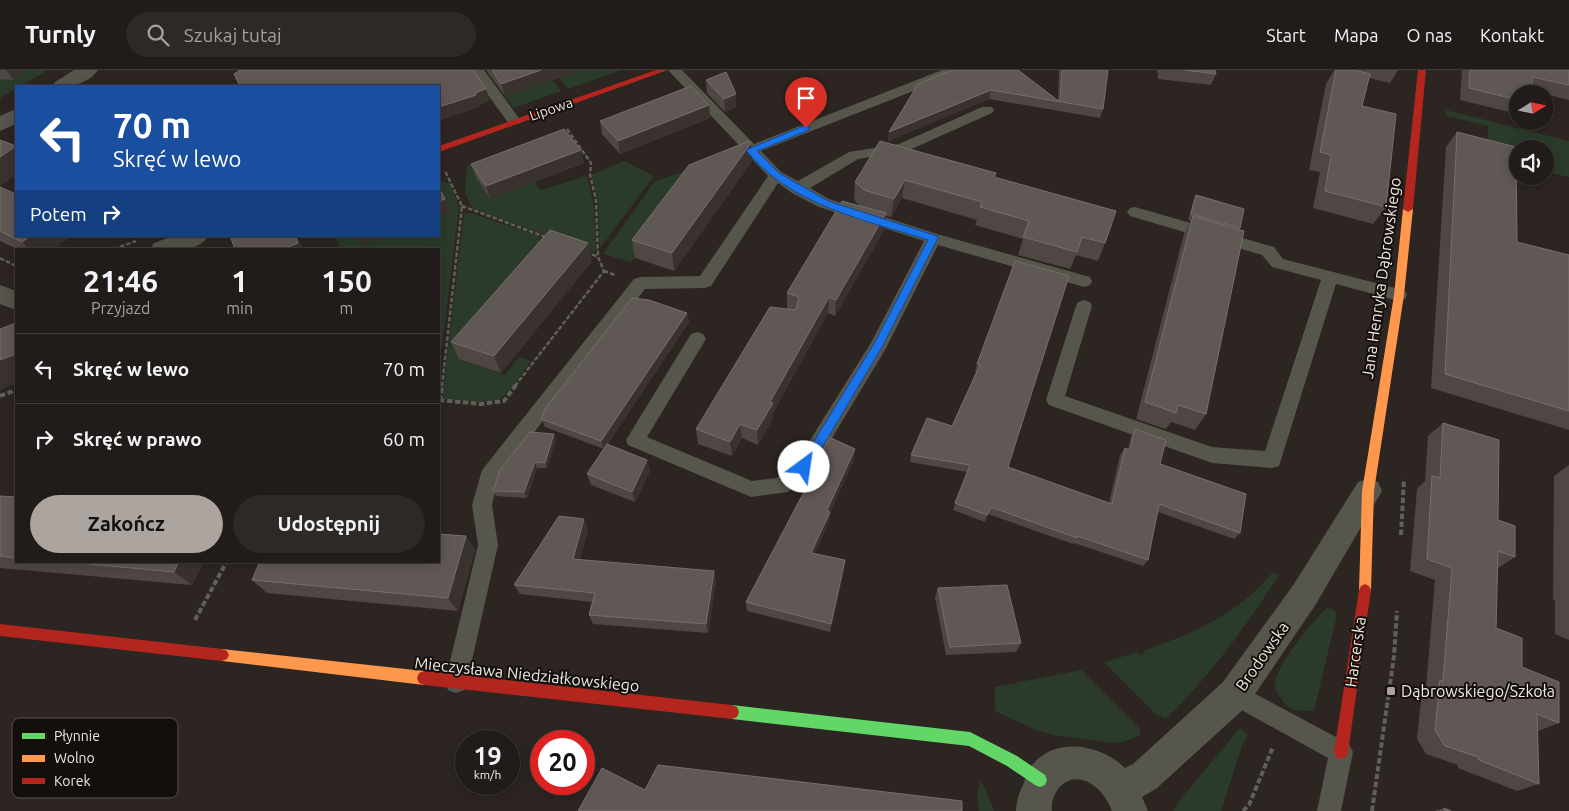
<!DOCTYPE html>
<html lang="pl">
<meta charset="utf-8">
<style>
:root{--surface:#211c19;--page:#2d2926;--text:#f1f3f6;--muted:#a2a1a2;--line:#3e3a38;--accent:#aba49f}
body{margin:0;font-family:Ubuntu,sans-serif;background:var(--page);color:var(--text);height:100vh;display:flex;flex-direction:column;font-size:19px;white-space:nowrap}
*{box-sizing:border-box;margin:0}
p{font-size:16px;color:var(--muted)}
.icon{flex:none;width:28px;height:28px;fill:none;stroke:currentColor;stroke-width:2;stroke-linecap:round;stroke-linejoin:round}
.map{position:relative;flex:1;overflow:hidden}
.details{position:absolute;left:15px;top:178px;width:425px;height:315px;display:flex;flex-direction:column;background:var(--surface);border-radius:0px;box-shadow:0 2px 12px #0003,0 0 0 1px var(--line)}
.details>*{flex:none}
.top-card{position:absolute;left:15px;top:15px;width:425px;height:152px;border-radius:0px;box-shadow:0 2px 12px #0003,0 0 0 1px var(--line);background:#1a4fa0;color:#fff;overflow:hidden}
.needle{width:32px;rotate:80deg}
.buttons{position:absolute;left:1509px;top:15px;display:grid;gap:10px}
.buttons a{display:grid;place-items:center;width:45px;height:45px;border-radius:50%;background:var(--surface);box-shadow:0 2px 12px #0003,0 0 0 1px var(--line);font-size:25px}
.speed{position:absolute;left:455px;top:660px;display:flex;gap:10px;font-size:25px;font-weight:700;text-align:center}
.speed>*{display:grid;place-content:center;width:65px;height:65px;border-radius:50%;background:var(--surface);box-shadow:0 2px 12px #0003,0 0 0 1px var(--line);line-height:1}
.speed small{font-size:12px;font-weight:400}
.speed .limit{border:8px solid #d22;background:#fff;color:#111}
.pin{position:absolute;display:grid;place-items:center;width:42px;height:42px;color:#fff;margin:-51px -21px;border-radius:50% 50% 50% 0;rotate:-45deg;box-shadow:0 0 5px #0007}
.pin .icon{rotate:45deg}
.me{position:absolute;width:55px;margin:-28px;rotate:31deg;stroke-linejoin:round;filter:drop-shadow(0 0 4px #0008)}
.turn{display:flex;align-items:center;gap:18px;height:105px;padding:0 15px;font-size:22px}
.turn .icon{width:65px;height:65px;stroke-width:2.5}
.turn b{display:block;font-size:35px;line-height:42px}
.then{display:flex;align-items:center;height:48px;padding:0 15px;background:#0003;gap:10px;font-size:19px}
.eta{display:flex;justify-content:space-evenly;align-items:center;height:85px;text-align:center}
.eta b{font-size:30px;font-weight:700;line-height:35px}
.action{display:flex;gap:10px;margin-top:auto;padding:10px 15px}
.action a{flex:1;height:58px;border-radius:30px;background:var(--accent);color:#111;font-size:20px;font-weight:700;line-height:58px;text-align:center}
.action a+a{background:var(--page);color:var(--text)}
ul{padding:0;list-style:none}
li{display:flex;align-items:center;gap:15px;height:70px;padding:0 15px;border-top:1px solid var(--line)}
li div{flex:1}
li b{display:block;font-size:19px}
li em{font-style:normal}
header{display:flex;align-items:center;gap:30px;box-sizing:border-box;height:70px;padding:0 25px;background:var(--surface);border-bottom:1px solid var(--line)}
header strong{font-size:24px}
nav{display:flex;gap:28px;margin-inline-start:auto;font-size:18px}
.search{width:350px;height:45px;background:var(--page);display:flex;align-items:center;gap:12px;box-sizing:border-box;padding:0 18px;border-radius:28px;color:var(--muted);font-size:19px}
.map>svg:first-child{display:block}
.green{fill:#2b3b2b}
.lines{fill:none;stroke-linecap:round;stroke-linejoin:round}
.path-far1{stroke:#605f58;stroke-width:2.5;stroke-dasharray:4.5 2;stroke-linecap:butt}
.path{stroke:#605f58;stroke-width:4;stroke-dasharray:5.5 2.5;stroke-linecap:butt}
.lane{fill:#56564d;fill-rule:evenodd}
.street{fill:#56564d;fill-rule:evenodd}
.fast{fill:#63d668;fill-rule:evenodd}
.slow{fill:#ff974d;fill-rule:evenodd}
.jam{fill:#b3261e;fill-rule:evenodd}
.wall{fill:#4f4744}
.shaded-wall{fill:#3a322f}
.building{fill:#605855;stroke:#776f6b}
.route{fill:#1a73e8;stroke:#114b97}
.poi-dot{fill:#aba49f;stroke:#140f0b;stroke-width:2}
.labels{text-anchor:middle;stroke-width:4;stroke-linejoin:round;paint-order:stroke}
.far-street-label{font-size:14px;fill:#f0e8e3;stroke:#140f0b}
.street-label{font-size:16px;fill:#f0e8e3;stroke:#140f0b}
.poi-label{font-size:16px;fill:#f0e8e3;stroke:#140f0b;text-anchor:start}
.key{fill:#140f0b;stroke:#56504c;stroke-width:1}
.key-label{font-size:14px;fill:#f0e8e3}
</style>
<header>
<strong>Turnly</strong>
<div class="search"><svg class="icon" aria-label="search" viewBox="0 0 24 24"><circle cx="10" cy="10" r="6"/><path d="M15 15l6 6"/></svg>Szukaj tutaj</div>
<nav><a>Start</a><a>Mapa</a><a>O nas</a><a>Kontakt</a></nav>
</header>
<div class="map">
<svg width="1569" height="741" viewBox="0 0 1569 741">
<rect width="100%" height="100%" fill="#2c2521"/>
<path class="green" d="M23,0H48L21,16H16V19L0,28V9H14Z
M490,0L552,10L561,21L513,38L490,5Z
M582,0H618L619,1L568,19L559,8Z
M1446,40L1569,71V107L1545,102V79H1518L1517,95L1503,92L1488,77V56L1446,46Z
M511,80L491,129L535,112L540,120L587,106L594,137L596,180L594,182L472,139L465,122L467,96Z
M624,91L654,106L600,178L598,130L591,105Z
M705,95L631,192L603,184L655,111Z
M439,111L450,113L459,137L442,278L439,283V179H340L335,166H439V146L451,141L439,122Z
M464,143H471L536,165L555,178L460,289L505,305L519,287L531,291C522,302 513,320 501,328C488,335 457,330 442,328Z
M1273,502L1278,506C1245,558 1210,606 1166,649L1157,645L1104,592L1138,582L1140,585L1145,583L1144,580C1194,564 1239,543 1273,502Z
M1327,538L1333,539L1337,545L1314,640C1304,642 1289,642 1283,631C1281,628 1276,622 1275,618C1272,599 1313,551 1327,538Z
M1081,600L1139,658L1141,665L1123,672L1113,673L1054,665L1038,661L995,641V617Z
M1240,658L1248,665L1243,673L1221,741H1173L1179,731Z
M980,711L985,718L994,741H979L977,725Z"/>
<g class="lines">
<path class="path-far1" d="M567,59L591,93L590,105L596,130L598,187
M462,136L548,168
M114,179L136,171
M0,188L16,196
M604,201L615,205
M442,316L462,136L445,101
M515,316L604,201L598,187L589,183"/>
<path class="path" d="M0,326L16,320
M439,330L481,334L504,331L516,315
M440,331L442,315
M1401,465L1404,409
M195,550L227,491
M1243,741L1249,735L1273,677
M1372,741L1394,586L1397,541"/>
<path class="lane" d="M470,0H484L521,51L519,54H509Z
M668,0H682L754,74L942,0H961L959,3L761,81L781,102L798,111L849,82L899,74L982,37H992L994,40L992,43L907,81L858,89L810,118L829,129L937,164L1090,207L1092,211L1090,215L1084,217L938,175L885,280L811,403L788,422L751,427L628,375L626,370L691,264L697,262L703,264L706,269L647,367L752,411L777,408L797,391L872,271L924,171L819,137L792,123L778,113L711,216L705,218L645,219L498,409L492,435L498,475L467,612L464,620L456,623L448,620L445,612L478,475L472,435L482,400L634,209L640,207L700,206L768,106Z
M1135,137L1274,177L1283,189L1399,219L1405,221L1407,225L1405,229L1399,231L1336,214L1279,396L1272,398L1212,393L1049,335L1046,330L1076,236L1078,232L1084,230L1090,232L1092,236L1065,326L1212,377L1265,381L1321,210L1272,197L1262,185L1130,146L1127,142L1130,138Z
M1235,613L1349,674L1353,682L1341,741H1317L1328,688L1227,632L1224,624L1227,616Z"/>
<path class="street" d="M74,0H98C87,16 69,16 52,16L55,12Z
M16,39V54L0,61V46Z
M173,166H208C198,184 168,179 150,179L154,173Z
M0,215L16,221V240L0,234Z
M1368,409L1378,412L1382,421L1316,534L1247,636L1157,718L1142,727L1148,741H1112C1108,730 1101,720 1090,713C1069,701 1050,720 1052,741H1016C1016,732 1019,723 1023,715C1026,707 1028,700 1033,694C1057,666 1102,675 1125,698L1133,694L1223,612L1294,514L1358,412Z"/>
<path class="fast" d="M732,635L970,662L1017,686L1045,705L1047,710L1045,715L1040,717L1035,715L1007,696L969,676L732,649L727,647L725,642L727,637Z"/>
<path class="slow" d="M1408,136L1413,139L1404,225L1374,421L1371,520L1369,524L1365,526L1361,524L1359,520L1362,421L1394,225L1403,139Z
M222,579L424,601L429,603L431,608L429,613L424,615L222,591L217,589L215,585L217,581Z"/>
<path class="jam" d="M656,0H668L439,82V76Z
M1418,0H1426L1413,139L1408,142L1403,139Z
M1365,514L1369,516L1371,520L1348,682L1346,687L1341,689L1336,687L1334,682L1359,520L1361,516Z
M0,554L222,579L227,581L229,585L227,589L222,591L0,566Z
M424,601L732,635L737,637L739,642L737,647L732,649L424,615L419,613L417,608L419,603Z"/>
</g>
<path class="wall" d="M0,0H23L14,10L0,9Z
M486,0H582L505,26Z
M952,0L1058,30L1059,0H1108L1103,39L1100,48L989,29L888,71L889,62Z
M1157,0H1215L1216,4L1211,15L1158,9Z
M1334,0H1398L1390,13L1369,8L1362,36L1386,137L1373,154L1313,138L1320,102L1309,100L1326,14Z
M1462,0H1569V30L1532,21L1518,24V44L1460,30Z
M706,10L736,24V37L725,42L707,23Z
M709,35L710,48L620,84L602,64L600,51Z
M1457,62L1517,172L1569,185V360L1431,318L1446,77Z
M752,91L674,201L635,188L632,170Z
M584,93L490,129L476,107L471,94Z
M996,103L994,108L1105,173L1098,191L1076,185L1070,199L1018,185L1023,169L975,155L977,150L902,128L891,147L886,146L884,160L835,246L828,243L773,343V348L758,375L742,368L732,386L698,374L696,359L787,239V223L860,136L854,130L855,112Z
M0,117L54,179H17L0,171Z
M1196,125L1240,158L1239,159L1206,344L1195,360L1171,352L1166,359L1136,349L1184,164L1191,151L1188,150L1193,132Z
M592,191L501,303L459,289L451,272Z
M1015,191L1008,397L1109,433L1120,385L1125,378L1128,379L1131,366L1135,359L1160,394L1240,463L1234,469L1158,442L1148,490L1143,496L1074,473L1073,474L988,444L985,452L953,440L967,402L910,392L911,385L952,356L976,302H975L977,294Z
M687,243L689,252L607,375L647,390L650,401L635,432L591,415L587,404L604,379L545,357L541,349Z
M1443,353L1498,450L1515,487L1498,498L1496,558L1559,653L1538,661L1539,714L1517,721L1458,698V695L1426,684L1417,669L1422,620L1426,618L1435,510L1410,501L1417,419L1425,411L1428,366Z
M556,369L547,398H537L527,428L496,426L493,421Z
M854,390L830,442L829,452L815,483L845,490L844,500L830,562L747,541L746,532Z
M1569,395V570L1555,564V530L1553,529L1554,406Z
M0,426L16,427V491H204L192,515L0,498Z
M588,459L580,489L716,511L708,563L593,554L589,545L592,532L520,524L514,515Z
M466,466L475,480L458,541L267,523L252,510Z
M938,518L1021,573L1016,582L946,585L935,527Z
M1444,738L1451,741H1434Z"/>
<path class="shaded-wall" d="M6,0H23L14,10Z
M541,0H582L505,26L501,14Z
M486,19L490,31L480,35V37L439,51V37Z
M991,20L989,29L888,71L889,62Z
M736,24V37L725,42L724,29Z
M709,35L710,48L620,84L618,71Z
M751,73L752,91L674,201L672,183Z
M16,76V105L0,116V87Z
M581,80L584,93L490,129L486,116Z
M905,110L902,128L891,147L894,129Z
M445,129L451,141L439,146V131Z
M886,143L884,160L835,246L836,230Z
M30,166H71L54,179H29L22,172Z
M295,166H297L303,179H283Z
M357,166H385L362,175Z
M588,173L592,191L501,303L494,286Z
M829,227L828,243L773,343V348L758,375L757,360L770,332Z
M687,243L689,252L604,379L601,371Z
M16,284V313L0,320V290Z
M740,354L742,368L732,386L730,372Z
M554,364L556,369L547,398L545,393Z
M855,379L854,390L826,450L827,440Z
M647,390L650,401L635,432L632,422Z
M535,392L537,398L527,428L524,422Z
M830,442L829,452L811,492V483Z
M584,449L588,459L578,498L573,489Z
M466,466L475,480L458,541L448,528Z
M845,490L844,500L830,562L831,554Z
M179,491H204L192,515L174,502Z
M714,501L716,511L708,563L706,554Z"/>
<path class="building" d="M240,0H473L486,19L475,23L476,25L439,37V16H240L234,4Z
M492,0H541L501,14Z
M952,0H1018L1060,32L1062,0H1108L1103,39L991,20L889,62L918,14Z
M1185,0H1215L1216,4Z
M1336,0H1354L1370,4L1362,36L1396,44L1386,137L1325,121L1331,85L1320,82Z
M1470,0H1569V15L1532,7V24H1518V30L1469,18Z
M726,2L736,24L724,29L706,10Z
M691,16L709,35L618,71L600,51Z
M564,59L581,80L486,116L471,94Z
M1457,62L1516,77L1517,172L1569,185V341L1445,304Z
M0,70L16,76L0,87Z
M749,71L751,73L672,183L632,170L689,95Z
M880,71L996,103L994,107L1116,141L1105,173L1082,167L1077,182L1023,167L1029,151L980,137L982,132L905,110L894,129L864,120L855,112Z
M0,117L16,124V166H30L22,172L0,161Z
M439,118L445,129L439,131Z
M1196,125L1244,139L1240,158L1191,144Z
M842,131L886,143L836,230L829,227L770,332L773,333L757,360L740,354L730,372L696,359L770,237L796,240L799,227L787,223Z
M1193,146L1244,161L1206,344L1178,335L1176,343L1145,332Z
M550,160L588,173L494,286L451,272Z
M230,166H295L298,173L283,179H235Z
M1015,191L1069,206L1008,397L1112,434L1125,378L1130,380L1135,359L1166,370L1160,394L1246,424L1240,463L1159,434L1148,490L1077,466V468L991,437L987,445L955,433L970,395L911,385L927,348L952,356L980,295L977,294Z
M632,228L649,230L687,243L601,371L541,349L545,339Z
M16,253V284L0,290V259Z
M1443,353L1499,370L1498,450L1515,456V487L1498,481L1496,558L1522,568V597L1559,612V653L1537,644L1539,714L1479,690L1478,687L1445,676L1435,660L1440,610L1443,611L1452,498L1427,489L1432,406L1440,408Z
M530,362L554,364L545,393L535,392L524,422L493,421L500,400Z
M829,367L855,379L827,440L830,442L811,483L845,490L831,554L746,532L805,420Z
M607,374L647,390L632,422L587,404Z
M0,426L16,427V488L0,486Z
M559,446L584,449L573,489L714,501L706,554L589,545L595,523L514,515Z
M439,464L466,466L448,528L252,510L260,491H439Z
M57,491H179L174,502Z
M1007,515L1021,573L950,577L938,518Z
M658,695L962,731V741H578L602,698L645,720Z
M1444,738L1451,741H1444Z"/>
<path class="route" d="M806,55L809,56V60L757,81L779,103L828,131L937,166L938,168L882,277L808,401H800L799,397L800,394L875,272L928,170C865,150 789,135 746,80Z"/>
<rect class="poi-dot" x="1386" y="616" width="10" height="10" rx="2.5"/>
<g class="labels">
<g class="far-street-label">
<text transform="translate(551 39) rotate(-19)" y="5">Lipowa</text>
</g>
<g class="street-label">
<text transform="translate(1381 208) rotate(-82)" y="6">Jana Henryka Dąbrowskiego</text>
<text transform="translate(1355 582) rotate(-82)" y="6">Harcerska</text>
<text transform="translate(1262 586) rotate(-55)" y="6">Brodowska</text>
<text transform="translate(527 604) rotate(6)" y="6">Mieczysława Niedziałkowskiego</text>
</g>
<g class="poi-label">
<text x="1401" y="627">Dąbrowskiego/Szkoła</text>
</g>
</g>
<rect x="12" y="648" width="166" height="80" rx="8" class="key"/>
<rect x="22" y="663" width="23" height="6" fill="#63d668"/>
<rect x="22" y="685" width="23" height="7" fill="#ff974d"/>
<rect x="22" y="708" width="23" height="6" fill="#b3261e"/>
<g class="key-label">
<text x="54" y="671">Płynnie</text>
<text x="54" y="693">Wolno</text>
<text x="54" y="716">Korek</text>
</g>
</svg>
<div class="buttons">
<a><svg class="needle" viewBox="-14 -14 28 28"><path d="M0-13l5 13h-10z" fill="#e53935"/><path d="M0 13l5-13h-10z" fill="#a2a1a2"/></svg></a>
<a><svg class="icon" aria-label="sound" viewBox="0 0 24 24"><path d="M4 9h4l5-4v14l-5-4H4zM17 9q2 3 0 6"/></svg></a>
</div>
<div class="speed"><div>19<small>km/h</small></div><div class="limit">20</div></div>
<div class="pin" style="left:806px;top:58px;background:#d93025"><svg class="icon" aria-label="arrive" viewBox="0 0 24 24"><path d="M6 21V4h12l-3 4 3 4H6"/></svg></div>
<svg class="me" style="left:804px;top:397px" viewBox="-20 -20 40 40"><circle r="19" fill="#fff"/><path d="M0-13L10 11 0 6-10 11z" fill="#1a73e8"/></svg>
<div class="top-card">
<div class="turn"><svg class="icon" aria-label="left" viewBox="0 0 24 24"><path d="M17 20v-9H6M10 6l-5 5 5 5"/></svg><div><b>70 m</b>Skręć w lewo</div></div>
<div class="then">Potem<svg class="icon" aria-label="right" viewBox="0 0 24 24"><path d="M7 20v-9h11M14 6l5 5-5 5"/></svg></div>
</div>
<section class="details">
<div class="eta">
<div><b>21:46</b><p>Przyjazd</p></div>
<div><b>1</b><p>min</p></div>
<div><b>150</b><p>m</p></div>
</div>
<ul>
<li><svg class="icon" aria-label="left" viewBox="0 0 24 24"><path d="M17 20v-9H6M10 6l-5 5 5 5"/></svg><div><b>Skręć w lewo</b></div><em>70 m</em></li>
<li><svg class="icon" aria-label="right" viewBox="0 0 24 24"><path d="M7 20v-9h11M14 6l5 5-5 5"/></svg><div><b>Skręć w prawo</b></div><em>60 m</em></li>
</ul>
<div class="action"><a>Zakończ</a><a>Udostępnij</a></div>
</section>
</div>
